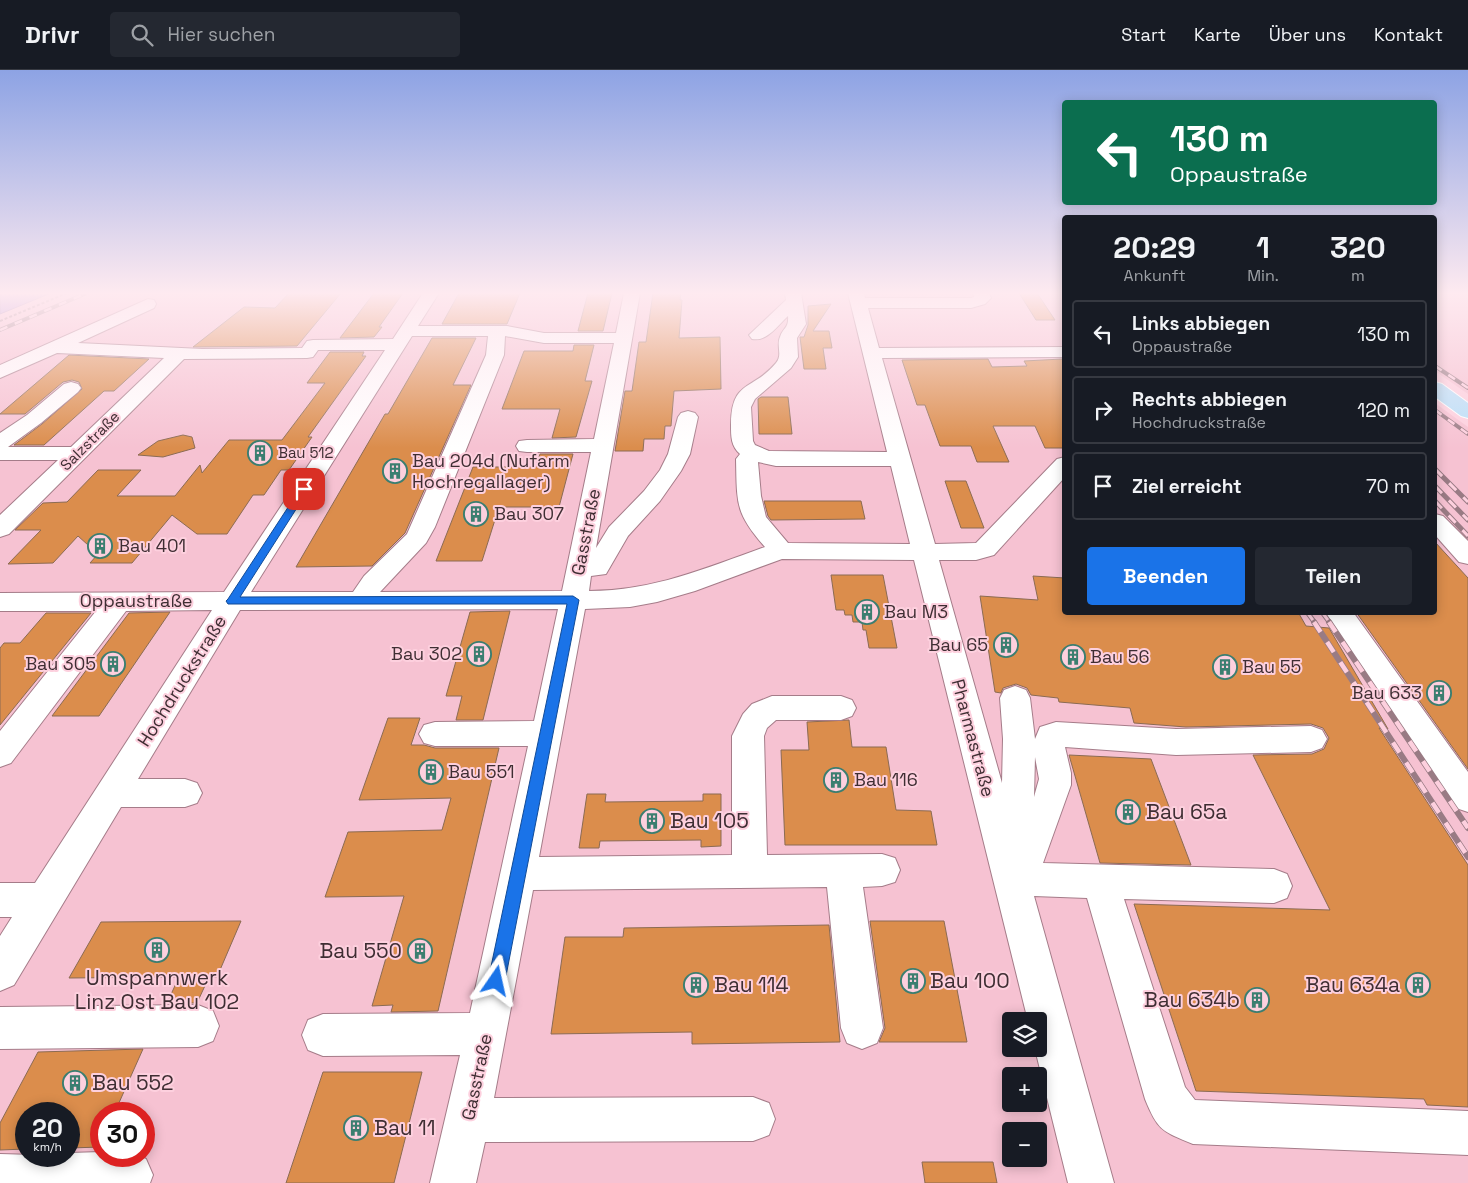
<!DOCTYPE html>
<html lang="de">
<meta charset="utf-8">
<style>
:root{--surface:#171b24;--page:#242831;--text:#f1f3f6;--muted:#9ea1a6;--line:#363941;--accent:#1a73e8}
body{margin:0;font-family:"Space Grotesk",sans-serif;background:var(--page);color:var(--text);height:100vh;display:flex;flex-direction:column;font-size:19px;white-space:nowrap}
*{box-sizing:border-box;margin:0}
p{font-size:16px;color:var(--muted)}
.icon{flex:none;width:28px;height:28px;fill:none;stroke:currentColor;stroke-width:2;stroke-linecap:round;stroke-linejoin:round}
.map{position:relative;flex:1;overflow:hidden}
.details{position:absolute;left:1062px;top:145px;width:375px;height:400px;display:flex;flex-direction:column;background:var(--surface);border-radius:5px;box-shadow:0 2px 12px #0003}
.details>*{flex:none}
.top-card{position:absolute;left:1062px;top:30px;width:375px;height:105px;border-radius:5px;box-shadow:0 2px 12px #0003;background:#0b6e4f;color:#fff;overflow:hidden}
.fabs{position:absolute;left:1002px;top:942px;display:grid;gap:10px}
.fabs a{display:grid;place-items:center;width:45px;height:45px;border-radius:5px;background:var(--surface);box-shadow:0 2px 12px #0003;font-size:25px}
.speed{position:absolute;left:15px;top:1032px;display:flex;gap:10px;font-size:25px;font-weight:700;text-align:center}
.speed>*{display:grid;place-content:center;width:65px;height:65px;border-radius:50%;background:var(--surface);box-shadow:0 2px 12px #0003;line-height:1}
.speed small{font-size:12px;font-weight:400}
.speed .limit{border:8px solid #d22;background:#fff;color:#111}
.pin{position:absolute;display:grid;place-items:center;width:42px;height:42px;color:#fff;margin:-21px;border-radius:10px;box-shadow:0 2px 8px #0006}
.me{position:absolute;width:55px;margin:-28px;rotate:11deg;stroke-linejoin:round;filter:drop-shadow(0 0 4px #0008)}
.turn{display:flex;align-items:center;gap:18px;height:105px;padding:0 25px;font-size:22px}
.turn .icon{width:65px;height:65px;stroke-width:2.5}
.turn b{display:block;font-size:35px;line-height:42px}
.eta{display:flex;justify-content:space-evenly;align-items:center;height:85px;text-align:center}
.eta b{font-size:30px;font-weight:800;line-height:35px}
.action{display:flex;gap:10px;margin-top:auto;padding:10px 25px}
.action a{flex:1;height:58px;border-radius:5px;background:var(--accent);color:#fff;font-size:20px;font-weight:800;line-height:58px;text-align:center}
.action a+a{background:var(--page);color:var(--text)}
ul{padding:0;list-style:none}
li{display:flex;align-items:center;gap:15px;height:68px;margin:0 10px 8px;padding:0 15px;border:2px solid var(--line);border-radius:5px}
li div{flex:1}
li b{display:block;font-size:19px}
li em{font-style:normal}
header{display:flex;align-items:center;gap:30px;box-sizing:border-box;height:70px;padding:0 25px;background:var(--surface);border-bottom:1px solid var(--line)}
header strong{font-size:24px}
nav{display:flex;gap:28px;margin-inline-start:auto;font-size:18px}
.search{width:350px;height:45px;background:var(--page);display:flex;align-items:center;gap:12px;box-sizing:border-box;padding:0 18px;border-radius:5px;color:var(--muted);font-size:19px}
.map>svg:first-child{display:block}
.built{fill:#f6c2d2;fill-rule:evenodd}
.water{fill:#a589de;stroke:#866eab}
.building{fill:#db8d4c;stroke:#8b6b53}
.lines{fill:none;stroke-linecap:round;stroke-linejoin:round}
.minor-casing{stroke:#a57c89;stroke-width:2}
.major-casing{stroke:#fff;stroke-width:2}
.path{stroke:#a0808a;stroke-width:2;stroke-dasharray:3 2;stroke-linecap:butt}
.minor{fill:#fff;fill-rule:evenodd}
.major{fill:#b9e0f9;fill-rule:evenodd}
.rail-far2-casing{stroke:#997b84;stroke-width:4}
.rail-far1-casing{stroke:#997b84;stroke-width:5}
.rail-casing{stroke:#997b84;stroke-width:6}
.rail-far2{stroke:#fdd0de;stroke-width:2.5;stroke-dasharray:8;stroke-linecap:butt}
.rail-far1{stroke:#fdd0de;stroke-width:3;stroke-dasharray:10;stroke-linecap:butt}
.rail{stroke:#fdd0de;stroke-width:4.5;stroke-dasharray:12;stroke-linecap:butt}
.route{fill:#1a73e8;stroke:#114b97}
.labels{text-anchor:middle;stroke-width:4;stroke-linejoin:round;paint-order:stroke}
.far-street-label{font-size:15px;fill:#3f2e33;stroke:#fdd0de}
.far-poi-label{font-size:15px;fill:#3f2e33;stroke:#fdd0de;text-anchor:start}
.poi-label{font-size:18px;fill:#3f2e33;stroke:#fdd0de;text-anchor:start}
.street-label{font-size:18px;fill:#3f2e33;stroke:#fdd0de}
.near-poi-label{font-size:21px;fill:#3f2e33;stroke:#fdd0de;text-anchor:start}
</style>
<header>
<strong>Drivr</strong>
<div class="search"><svg class="icon" aria-label="search" viewBox="0 0 24 24"><circle cx="10" cy="10" r="6"/><path d="M15 15l6 6"/></svg>Hier suchen</div>
<nav><a>Start</a><a>Karte</a><a>Über uns</a><a>Kontakt</a></nav>
</header>
<div class="map">
<svg width="1468" height="1113" viewBox="0 0 1468 1113">
<rect width="100%" height="100%" fill="#fdd0de"/>
<path class="built" d="M51,223H1065V542H1435V333L1468,357V1113H0V244ZM1011,951H1039V979H1011ZM1011,1006H1039V1034H1011ZM26,1044H69V1086H26ZM101,1044H144V1086H101ZM1011,1061H1039V1089H1011Z
M1435,223H1468V324L1435,301Z"/>
<path class="water" d="M0,223H51L0,244Z"/>
<path class="building" d="M289,223H341L297,276L193,277L244,237L275,238Z
M374,223H403L379,257H382L374,267L340,268Z
M459,223H520L507,254H442Z
M588,223H612L603,261H578Z
M653,223H681L680,230H682L679,268L720,267L721,319L674,321L671,356H665L664,369H644L643,381H615L625,321H632L639,272H646Z
M1019,223H1037L1055,250H1036Z
M831,234L813,261H829L832,278H823L826,299H804L800,267H804L808,255V236Z
M432,268H476L453,315H471L405,463L372,496L296,497L385,344H388Z
M574,275H594L585,311H592L576,367L552,368L560,339H502L524,281H573Z
M330,282H364L362,286H366L308,367H312L289,400H281L264,425H253L227,464H197L172,445L132,493H90L98,484L78,466L53,493L8,494L41,460H15L43,433L67,432L98,400H141L117,426H175L200,395L202,403L229,370H282L325,313H307Z
M69,285L149,289L114,321H104L44,375H14L42,354L82,319L79,312L72,310L63,312L25,344H0Z
M988,289L992,297L1027,296L1024,291L1062,289L1065,294V378H1045L1035,356H993L1009,392H977L971,376H940L925,335H917L902,290Z
M761,327H788L792,364H759L758,329Z
M183,365L192,367L195,378L163,387L138,385L158,371Z
M540,384H573L559,437H499L482,491H436L473,397H536Z
M945,411H966L984,458H961Z
M764,431H861L865,449L771,450L768,446Z
M1435,472L1468,508V699L1356,542H1435Z
M831,505H883L897,578H869L866,560H863L862,552H853L852,545H845L844,540H836Z
M1033,506L1065,508V542H1298L1306,556L1329,558L1388,659L1379,658L1468,795V1037L1427,1035L1424,1029L1196,1021L1134,834L1330,840L1253,685L1312,684L1324,679L1329,668L1323,658L1311,654L1186,657L1134,653L1130,638L1059,632L1058,628L1031,625L1027,618L1016,614L1003,618L1001,623L995,622L980,526L1038,530Z
M510,541L483,650H456L462,626H446L470,542Z
M170,542L99,646H52L129,543Z
M46,543H91L0,655V578L4,573H20Z
M388,648H420L411,675H424L435,678H499L438,941L391,942L393,935L372,936L404,826L325,827L348,762L442,760L451,728L359,730Z
M849,650L852,677H886L896,740L931,741L937,775H785L781,680H809L807,652Z
M1069,685L1151,689L1191,795L1100,793Z
M587,724H606L605,732L703,731V724H721V776L701,777V770L600,771L599,778H579Z
M241,851L217,907H209L197,933H167L179,907L69,908L101,852Z
M870,851H944L967,972H879L885,958Z
M829,855L840,972L692,974V962L551,964L565,867H623L624,858Z
M143,979L114,1044H101V1077L69,1078V1044H26V1079L0,1080V1053L38,982Z
M323,1002H422L394,1113H286Z
M922,1092H993L997,1113H925Z"/>
<g class="lines">
<defs>
<path id="minor" d="M423,223H439L418,256H507L544,263H616L624,223H640L596,478L609,457L644,421L660,400L668,384L678,347L681,343L688,341L695,343L698,347L690,384L681,401L660,431L628,466L606,504L591,506L589,521C653,521 706,498 765,477C735,443 737,434 736,389L740,384C731,376 731,367 731,355C731,309 753,321 776,293C783,285 776,276 780,267C783,257 789,259 788,246C777,256 767,272 752,269L749,265L786,230L785,223H801L806,254L797,268L798,287L791,298L755,329L751,337L753,371L755,375L769,381L887,382L848,223H864L865,228H971L974,227L973,223H989L991,228L985,234L971,238H868L879,278L1065,277V287L882,288L935,474L976,473L1057,389L1065,387V407L994,485L976,490H939L1002,713L1003,669L1000,628L1004,620L1015,616L1026,620L1030,628L1035,669L1040,657L1056,652L1176,659L1311,656L1322,660L1327,669L1322,678L1311,682L1176,685L1065,677L1071,703V715L1043,793L1274,799L1287,804L1292,816L1287,828L1274,833L1124,829L1185,1017L1195,1030L1468,1041V1085L1193,1074C1162,1061 1158,1061 1145,1029L1087,828L1034,826L1114,1113H1068L1035,979H1039V951H1028L914,490L782,489L695,521L657,532L630,537L585,539L539,787L732,785V666L743,644L752,634L772,626H841L852,630L856,638L852,646L841,650H776L767,658L764,666L767,785L882,784L895,788L900,800L895,812L882,816L863,817L883,958L877,973L862,979L847,973L841,958L827,817L533,820L494,1028L753,1027L769,1033L775,1049L769,1065L753,1071L485,1072L476,1113H430L460,985L323,986L308,980L302,965L308,950L323,944L470,943L528,676H435L424,673L419,664L424,655L435,652L534,651L558,539L240,540L138,709H185L197,713L202,723L197,733L185,737H121L14,915L0,921V866L12,847H0V813H35L212,540L126,541L11,693L0,697V661L96,541H0V523L224,522L385,280H318L313,287L307,288L184,289L9,464L0,467V445L58,390H0V363L27,345L64,314L71,312L78,314L81,318L78,322L41,353L8,377H71L164,288L57,283L0,308V295L148,229L154,230L156,234L154,238L78,273L202,279L302,278L307,271L313,270L393,269ZM412,266H488L486,285L407,464L364,506L353,522H251ZM505,266L544,273H614L594,369L527,370L519,371L516,376L519,381L527,382H591L562,521L380,522L426,473L435,457L504,285ZM758,392L776,396H891L910,474L788,473L766,447L761,426ZM1035,687L1039,709L1034,727Z
M1435,444L1443,446L1468,471V494L1459,492L1435,465Z
M1325,542H1353L1468,702V742L1456,738Z
M198,935L213,941L219,956L213,971L198,977L0,979V937Z
M101,1082V1086H140L146,1089L153,1105L150,1113H0V1084L69,1086V1083Z"/>
<path id="major" d="M1435,312L1442,314L1468,333V348L1461,346L1435,327Z"/>
</defs>
<use href="#minor" class="minor-casing"/>
<use href="#major" class="major-casing"/>
<path class="path" d="M0,251L67,223"/>
<use href="#minor" class="minor"/>
<use href="#major" class="major"/>
<defs>
<path id="rail-far2" d="M0,260L87,223
M1435,296L1468,318
M1435,340L1468,364"/>
<path id="rail-far1" d="M1435,399L1468,432
M1435,416L1468,450
M1435,431L1468,466
M1307,542L1315,553
M1322,542L1330,553"/>
<path id="rail" d="M1314,552L1468,787
M1329,552L1468,758"/>
</defs>
<use href="#rail-far2" class="rail-far2-casing"/>
<use href="#rail-far1" class="rail-far1-casing"/>
<use href="#rail" class="rail-casing"/>
<use href="#rail-far2" class="rail-far2"/>
<use href="#rail-far1" class="rail-far1"/>
<use href="#rail" class="rail"/>
</g>
<linearGradient id="sky" x2="0" y2="1"><stop stop-color="#8da3e4"/><stop offset="0.59" stop-color="#feeaf0"/><stop offset="1" stop-color="#feeaf0" stop-opacity="0"/></linearGradient>
<rect width="1468" height="378" fill="url(#sky)"/>
<path class="route" d="M304,416L309,419L240,527L573,526L579,530L505,911L502,917L496,919L491,917L488,911L567,534H228L226,531L228,529L300,419Z"/>
<defs>
<symbol id="building-ring" viewBox="-11 -11 22 22"><circle r="9.5" fill="#fdd0de" stroke="#3b7e70" stroke-width="1.5"/><path d="M-4-6H4V6H1V3H-1V6H-4ZM-2.5-4.3h1.7v1.8h-1.7ZM.8-4.3h1.7v1.8H.8ZM-2.5-1h1.7V.8h-1.7ZM.8-1h1.7V.8H.8Z" fill="#3b7e70"/></symbol>
</defs>
<g fill-rule="evenodd">
<use href="#building-ring" x="246" y="369" width="28" height="28"/>
<use href="#building-ring" x="381" y="387" width="28" height="28"/>
<use href="#building-ring" x="462" y="430" width="28" height="28"/>
<use href="#building-ring" x="86" y="462" width="28" height="28"/>
<use href="#building-ring" x="853" y="528" width="28" height="28"/>
<use href="#building-ring" x="992" y="561" width="28" height="28"/>
<use href="#building-ring" x="465" y="570" width="28" height="28"/>
<use href="#building-ring" x="1059" y="573" width="28" height="28"/>
<use href="#building-ring" x="99" y="580" width="28" height="28"/>
<use href="#building-ring" x="1211" y="583" width="28" height="28"/>
<use href="#building-ring" x="1425" y="609" width="28" height="28"/>
<use href="#building-ring" x="417" y="688" width="28" height="28"/>
<use href="#building-ring" x="822" y="696" width="28" height="28"/>
<use href="#building-ring" x="1114" y="728" width="28" height="28"/>
<use href="#building-ring" x="638" y="737" width="28" height="28"/>
<use href="#building-ring" x="143" y="866" width="28" height="28"/>
<use href="#building-ring" x="406" y="867" width="28" height="28"/>
<use href="#building-ring" x="899" y="897" width="28" height="28"/>
<use href="#building-ring" x="682" y="901" width="28" height="28"/>
<use href="#building-ring" x="1404" y="901" width="28" height="28"/>
<use href="#building-ring" x="1243" y="916" width="28" height="28"/>
<use href="#building-ring" x="61" y="999" width="28" height="28"/>
<use href="#building-ring" x="342" y="1044" width="28" height="28"/>
</g>
<g class="labels">
<g class="far-street-label">
<text transform="translate(90 371) rotate(-45)" y="5">Salzstraße</text>
</g>
<g class="far-poi-label">
<text x="278" y="388">Bau 512</text>
</g>
<g class="poi-label">
<text x="412" y="397">Bau 204d (Nufarm<tspan x="412" dy="21">Hochregallager)</tspan></text>
<text x="494" y="450">Bau 307</text>
<text x="118" y="482">Bau 401</text>
<text x="884" y="548">Bau M3</text>
<text x="988" y="581" text-anchor="end">Bau 65</text>
<text x="462" y="590" text-anchor="end">Bau 302</text>
<text x="1090" y="593">Bau 56</text>
<text x="96" y="600" text-anchor="end">Bau 305</text>
<text x="1242" y="603">Bau 55</text>
<text x="1422" y="629" text-anchor="end">Bau 633</text>
<text x="448" y="708">Bau 551</text>
<text x="854" y="716">Bau 116</text>
</g>
<g class="street-label">
<text transform="translate(586 462) rotate(-79)" y="6">Gasstraße</text>
<text x="136" y="537">Oppaustraße</text>
<text transform="translate(182 611) rotate(-58)" y="6">Hochdruckstraße</text>
<text transform="translate(973 668) rotate(75)" y="6">Pharmastraße</text>
<text transform="translate(477 1007) rotate(-78)" y="6">Gasstraße</text>
</g>
<g class="near-poi-label">
<text x="1146" y="749">Bau 65a</text>
<text x="670" y="758">Bau 105</text>
<text x="402" y="888" text-anchor="end">Bau 550</text>
<text x="157" y="915" text-anchor="middle">Umspannwerk<tspan x="157" dy="24">Linz Ost Bau 102</tspan></text>
<text x="930" y="918">Bau 100</text>
<text x="714" y="922">Bau 114</text>
<text x="1400" y="922" text-anchor="end">Bau 634a</text>
<text x="1240" y="937" text-anchor="end">Bau 634b</text>
<text x="92" y="1020">Bau 552</text>
<text x="374" y="1065">Bau 11</text>
</g>
</g>
</svg>
<div class="fabs">
<a><svg class="icon" aria-label="layers" viewBox="0 0 24 24"><path d="M12 4l9 5-9 5-9-5zM3 14l9 5 9-5"/></svg></a>
<a>+</a>
<a>−</a>
</div>
<div class="speed"><div>20<small>km/h</small></div><div class="limit">30</div></div>
<div class="pin" style="left:304px;top:419px;background:#d93025"><svg class="icon" aria-label="arrive" viewBox="0 0 24 24"><path d="M6 21V4h12l-3 4 3 4H6"/></svg></div>
<svg class="me" style="left:496px;top:911px" viewBox="-20 -20 40 40"><path d="M0-17L14 15 0 8-14 15z" fill="#1a73e8" stroke="#fff" stroke-width="4"/></svg>
<div class="top-card">
<div class="turn"><svg class="icon" aria-label="left" viewBox="0 0 24 24"><path d="M17 20v-9H6M10 6l-5 5 5 5"/></svg><div><b>130 m</b>Oppaustraße</div></div>
</div>
<section class="details">
<div class="eta">
<div><b>20:29</b><p>Ankunft</p></div>
<div><b>1</b><p>Min.</p></div>
<div><b>320</b><p>m</p></div>
</div>
<ul>
<li><svg class="icon" aria-label="left" viewBox="0 0 24 24"><path d="M17 20v-9H6M10 6l-5 5 5 5"/></svg><div><b>Links abbiegen</b><p>Oppaustraße</p></div><em>130 m</em></li>
<li><svg class="icon" aria-label="right" viewBox="0 0 24 24"><path d="M7 20v-9h11M14 6l5 5-5 5"/></svg><div><b>Rechts abbiegen</b><p>Hochdruckstraße</p></div><em>120 m</em></li>
<li><svg class="icon" aria-label="arrive" viewBox="0 0 24 24"><path d="M6 21V4h12l-3 4 3 4H6"/></svg><div><b>Ziel erreicht</b></div><em>70 m</em></li>
</ul>
<div class="action"><a>Beenden</a><a>Teilen</a></div>
</section>
</div>
